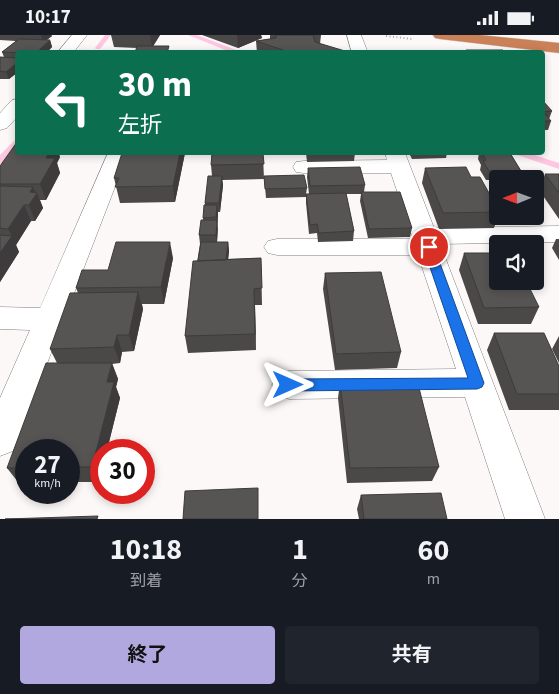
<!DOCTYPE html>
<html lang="ja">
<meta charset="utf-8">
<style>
:root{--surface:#171b24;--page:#20242c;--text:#f1f3f6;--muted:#9ea1a6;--accent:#b2a8e0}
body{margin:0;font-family:"Source Sans 3","Noto Sans JP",sans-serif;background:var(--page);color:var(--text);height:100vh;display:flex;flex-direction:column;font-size:19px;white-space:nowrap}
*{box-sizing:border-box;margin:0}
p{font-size:16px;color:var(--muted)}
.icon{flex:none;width:28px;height:28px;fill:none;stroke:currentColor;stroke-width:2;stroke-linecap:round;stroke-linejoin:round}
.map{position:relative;height:484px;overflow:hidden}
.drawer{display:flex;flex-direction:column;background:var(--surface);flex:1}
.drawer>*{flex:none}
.guide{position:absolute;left:15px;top:15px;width:530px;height:105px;border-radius:5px;box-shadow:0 2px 8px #0003;background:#0b6e4f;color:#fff;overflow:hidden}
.needle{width:32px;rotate:269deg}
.fabs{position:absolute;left:489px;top:135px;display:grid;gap:10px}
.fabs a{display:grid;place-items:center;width:55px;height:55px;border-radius:5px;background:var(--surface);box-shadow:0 2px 8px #0003;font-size:25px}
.speed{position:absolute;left:15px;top:404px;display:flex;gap:10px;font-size:25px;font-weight:700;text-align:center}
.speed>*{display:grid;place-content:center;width:65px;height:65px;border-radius:50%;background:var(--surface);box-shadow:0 2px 8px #0003;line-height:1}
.speed small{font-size:12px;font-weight:400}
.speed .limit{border:8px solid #d22;background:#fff;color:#111}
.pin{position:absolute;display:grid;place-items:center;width:42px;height:42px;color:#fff;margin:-21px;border:2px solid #fff;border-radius:50%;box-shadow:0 1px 5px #0007}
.me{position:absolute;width:55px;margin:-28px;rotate:90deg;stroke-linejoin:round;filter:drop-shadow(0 0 4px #0008)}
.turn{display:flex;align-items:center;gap:18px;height:105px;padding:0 20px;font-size:22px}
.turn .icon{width:65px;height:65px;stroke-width:2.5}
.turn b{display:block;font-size:35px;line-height:42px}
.eta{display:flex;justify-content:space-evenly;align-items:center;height:85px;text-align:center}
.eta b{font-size:30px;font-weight:700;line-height:35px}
.cta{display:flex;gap:10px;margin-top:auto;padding:10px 20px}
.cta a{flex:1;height:58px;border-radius:5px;background:var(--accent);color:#111;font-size:20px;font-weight:700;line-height:58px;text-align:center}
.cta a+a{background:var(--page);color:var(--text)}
.status{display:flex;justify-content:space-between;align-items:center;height:35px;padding:0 25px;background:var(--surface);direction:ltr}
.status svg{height:14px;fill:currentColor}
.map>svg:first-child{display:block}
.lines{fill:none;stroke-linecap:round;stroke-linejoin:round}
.stream{fill:#ffc6e1;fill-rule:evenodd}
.street-casing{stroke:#817e7d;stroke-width:1}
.highway-casing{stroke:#d3d3d3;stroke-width:1}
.path{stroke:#a8a5a4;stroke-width:2;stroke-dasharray:1 2.5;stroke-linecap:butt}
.street{fill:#fff;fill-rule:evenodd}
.highway{fill:#cb8158;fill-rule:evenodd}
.wall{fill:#4b4848}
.shaded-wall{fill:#3d3b3b}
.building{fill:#575454;stroke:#3d3b3b}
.route{fill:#1a73e8;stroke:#114b97}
</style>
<div class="status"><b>10:17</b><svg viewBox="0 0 49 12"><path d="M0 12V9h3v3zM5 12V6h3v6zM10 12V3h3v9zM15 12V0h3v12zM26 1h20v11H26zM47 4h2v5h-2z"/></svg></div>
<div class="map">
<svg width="559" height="484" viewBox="0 0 559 484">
<rect width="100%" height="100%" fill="#fcf8f7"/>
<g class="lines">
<path class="stream" d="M105,0H111L100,14H96L95,13Z
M188,0H197L244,18H233Z
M18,102V111L3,128L0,129V120Z
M516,118H528L559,128V134L517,120Z"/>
<defs>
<path id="street" d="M72,0H87L73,18H57Z
M347,0H361L368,18H352Z
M18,64V81L7,93L0,95V78L12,65Z
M108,118H128L18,404L13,416L0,421V363L30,295L0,294V272L40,273Z
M385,118H405L434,193L559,191V207L440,209L545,484H505L465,362L289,364L277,360L272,350L277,340L289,336L456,334L418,220H277L268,218L264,212L268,206L277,204H413L391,138H304L296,137L293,132L296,127L304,126L387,125Z"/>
<path id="highway" d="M433,0H480L559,8V18L440,4L435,3Z"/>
</defs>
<use href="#street" class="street-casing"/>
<use href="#highway" class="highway-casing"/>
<path class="path" d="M386,1L412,4"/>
<use href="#street" class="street"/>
<use href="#highway" class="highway"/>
</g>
<path class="wall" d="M0,0H51L52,1L46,5H50L52,12L46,18H18V37L9,44H0V22H4L2,17L16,6L0,5Z
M111,0H160L153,11L137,13L114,12Z
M202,0H261L262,3L238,13Z
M270,0H321L320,9L344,18H257L256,6L270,4Z
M542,66L552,76L549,84L551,86L548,95H542Z
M18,118H71L70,119H59L60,122L57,128L60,138L46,165H40L43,173L35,186H31L16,210L19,217L0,247V131Z
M185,118L175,167L120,168L114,143Z
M212,118H269V120H263L264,144L222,145L223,150L220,177H218L217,188L218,194L217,207H228L229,216L228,224L261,223L262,270H255L256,315L188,318L185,301L200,209L199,200L203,185L205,168L212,141L211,130Z
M306,118H355L354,126L307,127Z
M409,118H447L446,123L412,124Z
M479,118H510L521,136L519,144H498V145H486L480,135L481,130L478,124Z
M308,133L365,150L364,157L412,193L410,202L368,203L360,166L361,159H346L354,196L353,206L318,207L317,198L309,199L306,168V162L266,163L264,141L307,153L306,159H309L307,142Z
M425,133L471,142L498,174V181L494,193L439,194L422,148Z
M545,139H559V184L539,155Z
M556,204H559V225L552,213Z
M464,218L539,272L531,289H478L459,235Z
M173,223L164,269H142L143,274L134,316L122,317L120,328L112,329L118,344L116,352L120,363L107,415H101L100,447H69V415H26V447H18L7,433L57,328L50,314L78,258L76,253L108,235Z
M325,238L401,317L397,333L335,335L323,254Z
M494,298L559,331V375H509L487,315Z
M559,301V328L552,314Z
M340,347L439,432L432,446L347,448L338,363Z
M361,460L447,484H359L357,474Z"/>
<path class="shaded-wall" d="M41,0H51L52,1L43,8Z
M150,0H160L152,13Z
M237,0H261L262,3L238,13Z
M50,5L52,12L46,18H36Z
M18,27V37L9,44L6,37Z
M49,118H58L60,122L57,128L60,138L46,165L40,149L46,123Z
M180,118H185L175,167L173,151Z
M222,141L223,150L220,177L219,168Z
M33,152L36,159L37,158L43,173L35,186L29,170L30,157Z
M24,170L31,186L16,210L19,217L0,247V218L12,201L8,194Z
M217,170L218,179L217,209L216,200L217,189L216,182Z
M170,207L173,223L164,269L161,252Z
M228,207L229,216L227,236L226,226Z
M254,254L255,270L256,315L255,299Z
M138,257L143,274L134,316L129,300Z
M117,300L122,317L120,328L114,312Z
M112,328L118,344L116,352L120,363L107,415H101V440L100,447L92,432L107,347Z"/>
<path class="building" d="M276,0H313L315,7L345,16L342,18H292L256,6L276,3Z
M19,4L50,5L36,18L2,17Z
M137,11H169L167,18H135Z
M466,15H503L505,18H468Z
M0,22L18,23V27L6,37L0,36Z
M542,66H543L552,76L542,77Z
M542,79H545L551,86H542Z
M17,107H18V118H49L46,123H55L40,149H0V131Z
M122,118H180L173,151L115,152L119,143H114Z
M212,118H263L264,129L211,130Z
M482,118H510L521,136H489L483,126L486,125Z
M360,132L365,150L310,151L308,133Z
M466,132L471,142H480L498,174V177L443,178L425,133Z
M545,139H559V158Z
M304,140L307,153L265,154L264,141Z
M208,141H222L219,168H205Z
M0,151L33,152L30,157L37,158L29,170H24L8,194L0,193Z
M361,157H400L412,193L369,194Z
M346,158L354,196L319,198L317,189L310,190L306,159Z
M204,170H217L216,182L203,183Z
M201,185H217L216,200H199Z
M0,200L12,201L0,218Z
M116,207H170L161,252L76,253L82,235H108Z
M201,207H228L226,225L198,226Z
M464,218H498V246H526L539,272L484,273Z
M261,223L262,253L254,254L255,299L185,301L193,226Z
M381,237L401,317L336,319L325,238Z
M138,257L129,300H117L114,312L50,314L70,258Z
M494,298H544L559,331V359H517Z
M46,328H112L107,347H114L92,432H69V415H26V433H7Z
M417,345L439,432L350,433L340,347Z
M258,453V484H183L185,456Z
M441,458L447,484H364L361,460Z
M98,481L97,484H5H6Z"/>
<path class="route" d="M429,208L434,212L484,348L482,352L477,354L288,356L284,354L282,350L284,346L288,344L468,343L423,212Z"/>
</svg>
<div class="fabs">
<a><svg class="needle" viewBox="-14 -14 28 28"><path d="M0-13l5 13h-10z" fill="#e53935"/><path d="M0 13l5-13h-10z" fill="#9ea1a6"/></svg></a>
<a><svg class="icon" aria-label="sound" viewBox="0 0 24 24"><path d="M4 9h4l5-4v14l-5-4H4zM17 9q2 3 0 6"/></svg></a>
</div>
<div class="speed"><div>27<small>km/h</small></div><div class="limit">30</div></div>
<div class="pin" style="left:429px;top:212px;background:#d93025"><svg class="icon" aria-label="arrive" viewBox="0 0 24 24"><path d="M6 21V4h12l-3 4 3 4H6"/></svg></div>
<svg class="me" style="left:288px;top:350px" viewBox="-20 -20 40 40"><path d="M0-17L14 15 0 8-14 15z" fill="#1a73e8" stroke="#fff" stroke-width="4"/></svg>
<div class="guide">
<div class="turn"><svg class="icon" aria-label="left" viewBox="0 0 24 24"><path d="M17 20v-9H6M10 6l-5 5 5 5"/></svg><div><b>30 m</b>左折</div></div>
</div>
</div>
<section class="drawer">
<div class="eta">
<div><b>10:18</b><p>到着</p></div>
<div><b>1</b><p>分</p></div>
<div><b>60</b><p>m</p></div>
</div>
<div class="cta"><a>終了</a><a>共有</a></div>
</section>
